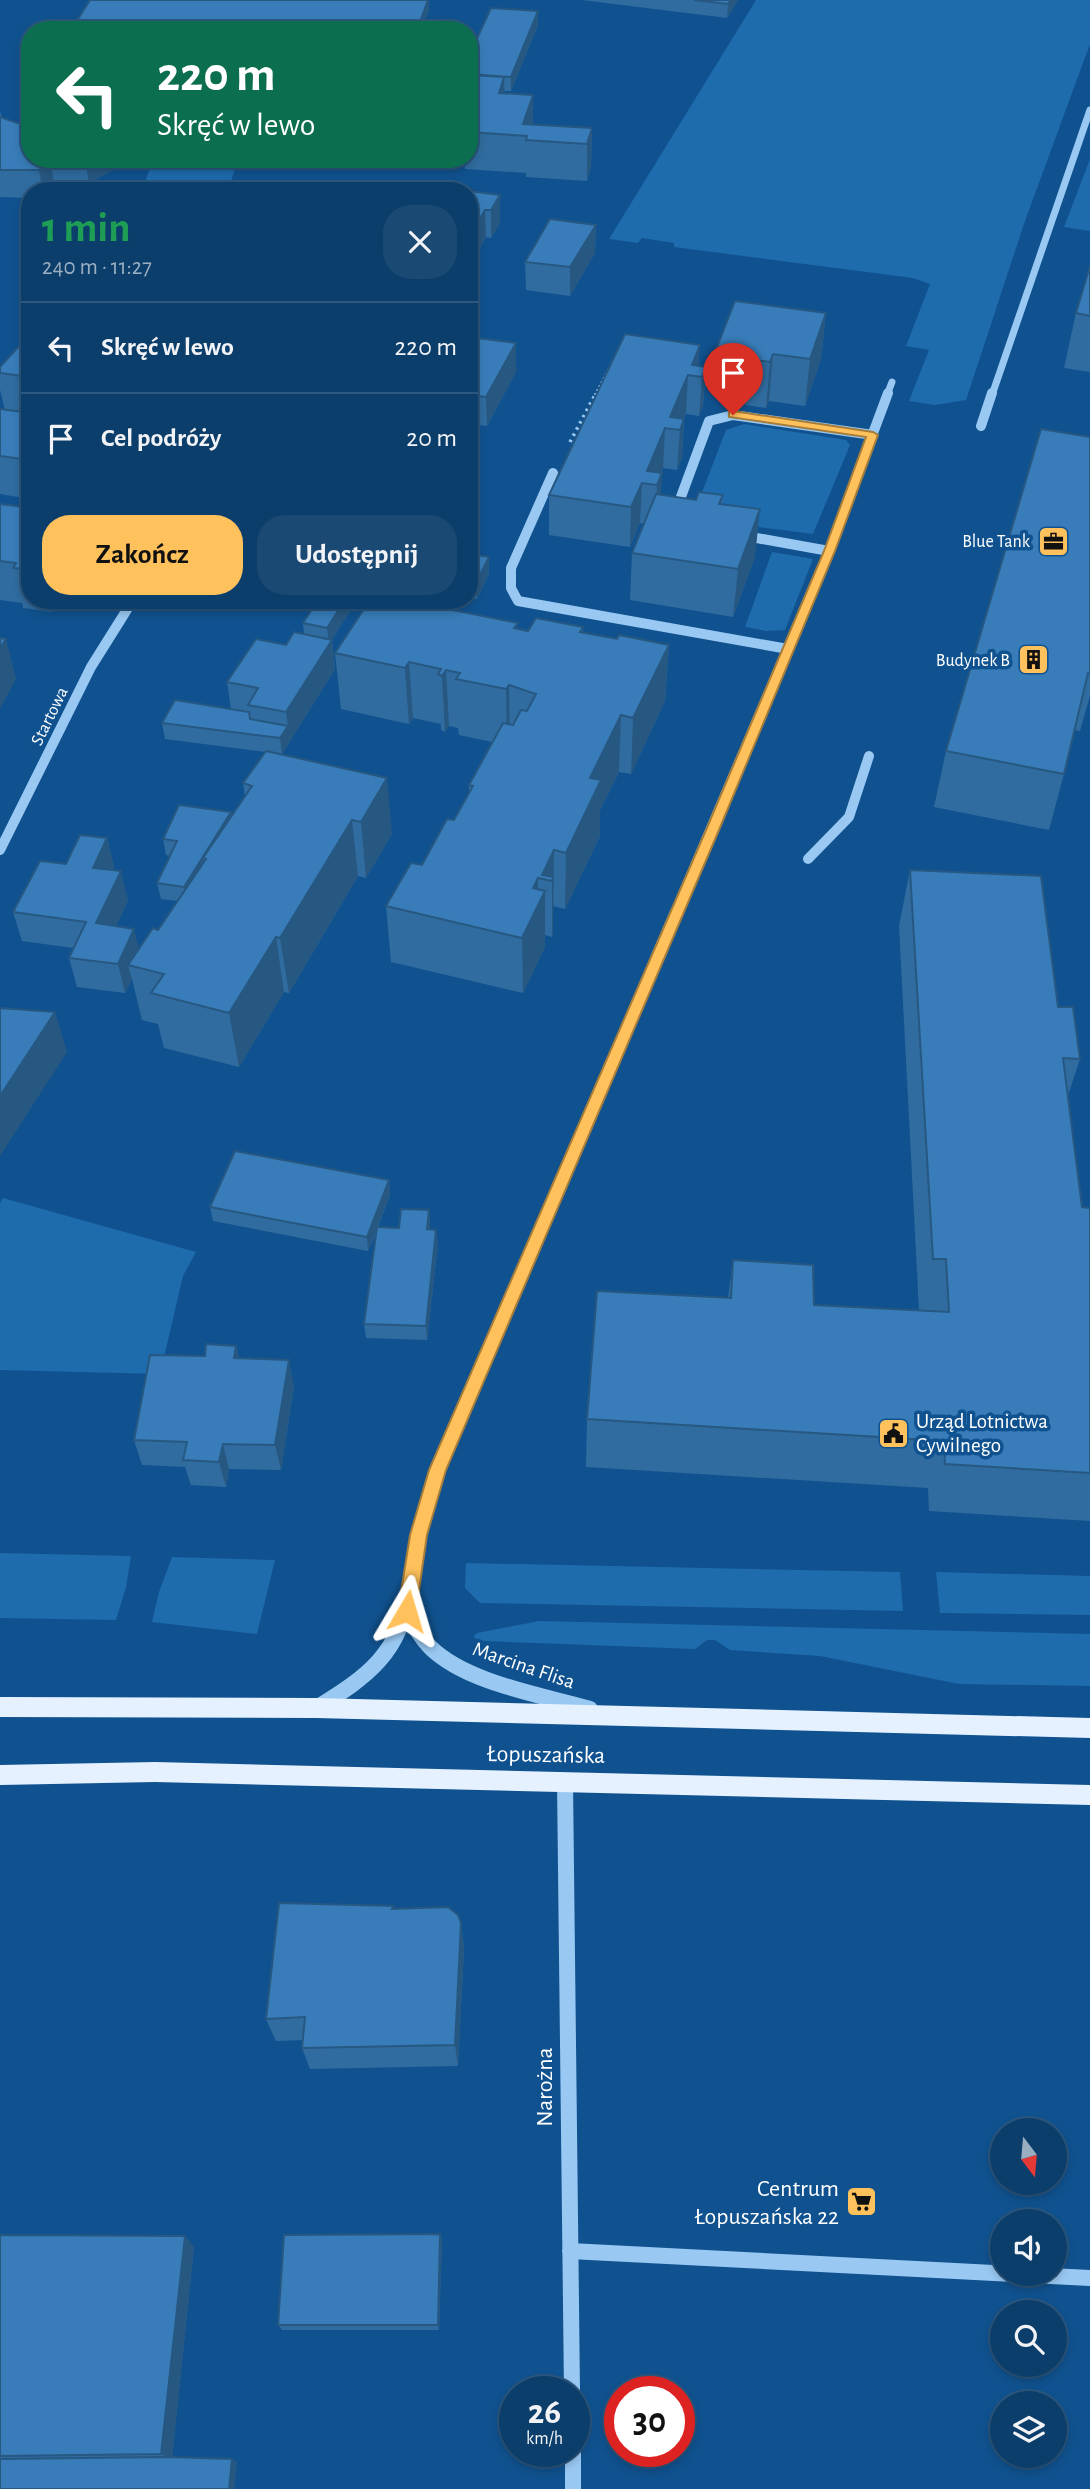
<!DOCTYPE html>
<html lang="pl">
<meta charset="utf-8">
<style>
:root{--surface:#0c3e6b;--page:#1a4973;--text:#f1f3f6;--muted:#9aaec1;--line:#2c577e;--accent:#ffc15b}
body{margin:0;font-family:"Alegreya Sans",sans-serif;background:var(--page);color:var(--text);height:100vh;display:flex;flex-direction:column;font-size:26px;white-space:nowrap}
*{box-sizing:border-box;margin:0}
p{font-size:23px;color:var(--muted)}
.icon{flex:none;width:38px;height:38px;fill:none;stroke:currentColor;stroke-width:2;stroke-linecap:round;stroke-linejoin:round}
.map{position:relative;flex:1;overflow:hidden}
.details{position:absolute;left:21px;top:182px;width:457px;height:427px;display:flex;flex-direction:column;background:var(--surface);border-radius:28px;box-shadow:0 4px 10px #0003,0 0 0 2px var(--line)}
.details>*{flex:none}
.hud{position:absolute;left:21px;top:21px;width:457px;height:147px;border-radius:28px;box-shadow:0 4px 10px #0003,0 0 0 2px var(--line);background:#0b6e4f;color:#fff;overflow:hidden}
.needle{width:46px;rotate:164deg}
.fabs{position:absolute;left:990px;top:2118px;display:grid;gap:14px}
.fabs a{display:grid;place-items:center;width:77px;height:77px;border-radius:50%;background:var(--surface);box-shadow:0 4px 10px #0003,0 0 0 2px var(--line);font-size:35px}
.speed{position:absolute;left:499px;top:2376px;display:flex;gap:14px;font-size:35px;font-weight:700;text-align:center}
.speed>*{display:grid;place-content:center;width:91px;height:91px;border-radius:50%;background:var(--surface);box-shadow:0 4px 10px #0003,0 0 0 2px var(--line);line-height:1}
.speed small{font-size:18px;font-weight:400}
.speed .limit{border:10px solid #d22;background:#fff;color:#111}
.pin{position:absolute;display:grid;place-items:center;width:60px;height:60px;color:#fff;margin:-72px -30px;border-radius:50% 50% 50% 0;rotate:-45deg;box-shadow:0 0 7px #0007}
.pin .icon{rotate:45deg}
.me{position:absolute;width:77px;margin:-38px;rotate:7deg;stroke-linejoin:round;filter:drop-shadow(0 0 5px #0008)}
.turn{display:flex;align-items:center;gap:24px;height:147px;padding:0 21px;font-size:32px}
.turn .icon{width:91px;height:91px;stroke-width:2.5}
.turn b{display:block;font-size:49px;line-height:60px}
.round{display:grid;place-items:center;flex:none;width:74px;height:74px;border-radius:28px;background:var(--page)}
.overview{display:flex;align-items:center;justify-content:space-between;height:119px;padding:0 21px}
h1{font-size:42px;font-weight:600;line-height:52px;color:#1e9e55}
.primary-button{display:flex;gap:14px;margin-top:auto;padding:14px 21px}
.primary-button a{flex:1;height:80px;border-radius:28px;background:var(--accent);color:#111;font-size:28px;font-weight:600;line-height:80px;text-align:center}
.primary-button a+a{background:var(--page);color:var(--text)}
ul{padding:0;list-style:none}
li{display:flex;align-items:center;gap:21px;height:91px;padding:0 21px;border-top:2px solid var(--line)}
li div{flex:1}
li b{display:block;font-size:26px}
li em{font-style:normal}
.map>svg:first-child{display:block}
.green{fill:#1e6bad}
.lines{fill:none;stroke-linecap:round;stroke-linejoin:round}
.path-far1{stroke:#99c9f3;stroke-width:2.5;stroke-dasharray:2 2.5;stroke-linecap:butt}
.path{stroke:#99c9f3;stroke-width:3.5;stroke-dasharray:2.5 4.5;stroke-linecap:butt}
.minor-far3{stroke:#99c9f3;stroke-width:7}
.minor-far2{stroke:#99c9f3;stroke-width:10}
.minor-far1{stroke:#99c9f3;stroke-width:12}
.minor{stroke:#99c9f3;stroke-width:16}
.major{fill:#e5f1ff;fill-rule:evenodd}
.wall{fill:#306c9f}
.shaded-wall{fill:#275882}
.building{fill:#387db9;stroke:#275882;stroke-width:2}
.route{fill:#ffc15b;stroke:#a67d3b;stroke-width:2}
.labels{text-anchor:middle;stroke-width:7;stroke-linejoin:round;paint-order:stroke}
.far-poi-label{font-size:18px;fill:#fff;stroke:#10528f;text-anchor:end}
.far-street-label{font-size:18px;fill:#fff;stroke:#10528f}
.poi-label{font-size:21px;fill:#fff;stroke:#10528f;text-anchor:start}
.street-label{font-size:21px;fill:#fff;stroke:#10528f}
.near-street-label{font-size:24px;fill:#fff;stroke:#10528f}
.near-poi-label{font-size:24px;fill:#fff;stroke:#10528f;text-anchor:end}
</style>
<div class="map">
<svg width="1090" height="2489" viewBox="0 0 1090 2489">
<rect width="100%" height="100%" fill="#10528f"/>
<path class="green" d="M756,0H1090V44L1025,221L966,400L935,405L909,401L929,350L906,346L930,284L913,278L674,247V243L642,238L638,243L609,239Z
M153,159H238L228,191H142Z
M1090,159V231L1064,227Z
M744,424L846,440L850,445L813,534L726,523L699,500L726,430Z
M772,552L813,559L785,630L766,631L745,627Z
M3,1198L196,1252L183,1276L160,1374L0,1370V1203Z
M0,1553L131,1556L126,1587L116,1620L0,1618Z
M172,1557L275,1560L257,1634L152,1622L159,1592Z
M466,1563L900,1572L903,1611L480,1603L465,1588Z
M936,1572L1090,1576V1615L940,1613Z
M539,1621L1090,1634V1686L959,1684L820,1656L730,1650L715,1640H707L695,1649L482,1641L473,1637L477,1633Z"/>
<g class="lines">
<path class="path-far1" d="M595,395L609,369"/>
<path class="path" d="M570,442L596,393"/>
<path class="minor-far3" d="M887,395L892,382
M992,395L1090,110"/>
<path class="minor-far2" d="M981,426L992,393
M553,473L511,568V588L518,601L788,649
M675,513L709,421L733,415L873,435
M740,535L829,551
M0,850L91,667L133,600
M808,859L849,817L869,756
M675,913L829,551L888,393"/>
<path class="minor-far1" d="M408,1595L420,1531L438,1470L676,912"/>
<path class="minor" d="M407,1611C413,1624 420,1637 430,1647C466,1683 542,1695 590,1709
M318,1707C367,1677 400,1653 409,1593
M565,1781L572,2392
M570,2251L1090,2278
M573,2452V2489"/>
<path class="major" d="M0,1697L316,1698L1090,1718V1738L316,1718L0,1717Z
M155,1762L1090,1785V1805L155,1782L0,1785V1765Z"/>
</g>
<path class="wall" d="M582,0H738L727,18Z
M538,11V25L511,91H504V93L533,125L592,128L591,166L587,181L526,177V173L465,169V159H469V56Z
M0,111L2,118L30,159H122L123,165L89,183L54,182L49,191H30V198L0,197Z
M469,191L500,195V223L491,238L486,237L479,250L469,249Z
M596,225L595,253L570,296L526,290L525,262Z
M1090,266V372L1064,368L1076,313Z
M826,313L821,359L805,406L769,401L766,408L745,405L746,398L713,394L717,347Z
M30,334V499L0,494V409L5,410L0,390V367Z
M469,337L516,372L487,426L469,424Z
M699,366L706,367L703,406L699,416L686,414L684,419L682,458L677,470L663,468L661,473V495L696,500L723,495L722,504L755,557L733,617L630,600L632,553L644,524L640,523L630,547L549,535V495Z
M1090,437V696L1080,731L1075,730L1064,774L1049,830L934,807L946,751Z
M0,504L30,508V600H59L52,612L23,608L22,603L0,600Z
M469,554L489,557V573L477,599L469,597Z
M370,600H435L436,607L528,631L583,627V633L617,639L669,645L665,701L631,774L619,772L600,810V836L565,909L553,906V933L552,937L545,935V947L523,993L391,962L386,906L422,865L454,820L469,793V785L492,742L459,735L458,728L449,726L445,732L441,730V724L413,718L409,724L341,709L335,653Z
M352,608L332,639L335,669L282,754L392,834L366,878L358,876L289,993L284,992L239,1067L164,1048L158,1024L142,1020L132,979L125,993L77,987L69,958L73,948L22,941L13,912L66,864L107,838L114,867L113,870L128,901L116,926L139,950L158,930L178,901L161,899L157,883L170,856L166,855L163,839L231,812L232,816L245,796L243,783L265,752L165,739L162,723L231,709L227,682L304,634L303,623Z
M910,870L1058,1007L1080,1059L1068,1095L1082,1207L1090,1208V1521L929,1511L928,1488L586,1467L587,1419L728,1298L733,1260L814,1305L919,1310L899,926Z
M389,1180L390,1195L378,1227L399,1228L429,1210L430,1229L436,1230L438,1244L427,1340L366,1338L364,1324L377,1231L368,1251L213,1221L210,1207Z
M236,1346L239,1358L294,1386L281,1470L229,1469L226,1487L191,1485L185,1467L142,1465L134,1440L205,1356Z
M393,1906L394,1909L461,1923L464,1948L458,2066L310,2069L302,2048L303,2040L276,2041L266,2019Z
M0,2235L194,2247L172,2457L237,2462L0,2489Z
M442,2240L439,2330H282L278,2325Z"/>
<path class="shaded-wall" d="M428,0H429V11L422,30H417Z
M731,0H738L727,18L728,4Z
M538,11V25L511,91V77Z
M504,77L505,114L499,93Z
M533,95V132L527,136L523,124Z
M592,128L591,166L587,181V144Z
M46,159H50L54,182L49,191H43L39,170Z
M85,159H122L123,165L89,183Z
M500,195V223L491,238V210Z
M485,210L486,237L479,250L478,222Z
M596,225L595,253L570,296V267Z
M826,313L821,359L805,406L810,359Z
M516,343V372L487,426L486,397Z
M700,345L698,376L692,365Z
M773,354L769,401L766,408L770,362Z
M706,367L703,406L699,416L702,377Z
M688,375L686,414L679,430L670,417Z
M684,419L682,458L677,470L680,430Z
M665,428L663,468L656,485L647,471Z
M662,473L660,513L655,525L657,485Z
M642,483L640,523L630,547L631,507Z
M760,509L755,557L733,617L738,569Z
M489,557V573L477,599L476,583Z
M49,600H59L52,612Z
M345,600H351L352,608L329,644L327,628Z
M424,600H435L437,640L422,604Z
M6,639L16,679L0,709V648Z
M332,640L335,669L282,754L280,738L288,726L286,712Z
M669,645L665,701L631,774L633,718Z
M409,662L413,718L409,724L405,668Z
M446,670L449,726L445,732L442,676Z
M509,685L510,741L507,745L506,689Z
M621,715L619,772L600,810V836L565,909L566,853L590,778Z
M387,778L392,834L366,878L361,822Z
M231,812L234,828L206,859L203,858L206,873L187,902L184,887Z
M352,820L358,876L289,993L280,938Z
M107,838L114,867L100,897L93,868Z
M554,850L553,933L552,937V881L542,875Z
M121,871L128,901L104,952L96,923Z
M538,878V905L545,891V947L523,993L522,938L533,888Z
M134,929L141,958L128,965L132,979L125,993L118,964Z
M276,937L284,992L239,1067L229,1013Z
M55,1012L67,1052L0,1156V1096Z
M389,1180L390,1195L368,1251L367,1237Z
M429,1210L430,1225L428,1244L427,1229Z
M436,1230L438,1244L427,1340L426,1326Z
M236,1346L243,1372L234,1358Z
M289,1360L294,1386L281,1470L275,1445Z
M223,1444L229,1469L226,1487L219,1462Z
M461,1923L464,1948L458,2066L455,2045Z
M440,2234L442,2240L439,2330L438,2325Z
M185,2236L194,2247L172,2460L161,2454Z
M232,2459L237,2462L234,2489H229Z"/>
<path class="building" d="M90,0H428L417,30H71Z
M694,0H731L728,4Z
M491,8L538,11L511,77L469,74V56Z
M469,75L504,77L499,93L533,95L523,124L592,128L587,144L526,140L527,136L469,132V111L478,93H469Z
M0,117L17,123H30V159H46L39,170H0Z
M469,191L500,195L491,210H485L478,222L469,221Z
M550,219L596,225L570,267L525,262Z
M1090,266V316L1076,313Z
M735,301L826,313L810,359L773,354L770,362L749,359L752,351L717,347Z
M30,334V377L0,373V367Z
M625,334L700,345L692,365L706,367L702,377L688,375L670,417L684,419L680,430L665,428L647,471L662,473L657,485L642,483L631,507L549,495Z
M469,337L516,343L486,397L469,395Z
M0,409L30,413V460L0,456Z
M1041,429L1090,437V674L1088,673L1064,774L946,751Z
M699,492L723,495L719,504L760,509L738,569L632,553L656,494L696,500Z
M0,504L30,508V570L13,568L16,563L0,561Z
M469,554L489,557L476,583L469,582Z
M318,600H345L327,628L303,623Z
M370,600H424L422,604L518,623L514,628L528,631L536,618L583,627L580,632L617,639L619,635L669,645L633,718L621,715L590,778L601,780L566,853L554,850L542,875L553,877L552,881L538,878L533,888L545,891L522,938L386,906L411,863L422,865L447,819L454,820L473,786L469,785L503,723L513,725L521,710L527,711L536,694L509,685L506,689L456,679L460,673L446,670L442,676L438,674L441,669L409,662L405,668L335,653Z
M294,632L332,640L286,712L248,705L258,688L227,682L256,639L286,645Z
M0,638L6,639L0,648Z
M175,700L249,712L250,719L288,726L280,738L162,723Z
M266,751L387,778L361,822L352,820L280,938L276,937L229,1013L151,993L164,974L128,965L153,928L158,930L206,859L203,858L252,786L243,783Z
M179,805L231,812L184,887L157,883L177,841L163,839Z
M80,835L107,838L93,868L121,871L96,923L134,929L118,964L69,958L86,922L13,912L40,861L66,864Z
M910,870L1041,876L1058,1007H1073L1080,1059L1063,1058L1082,1207L1090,1208V1473L945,1464L944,1441L587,1419L597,1291L731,1298L733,1260L813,1265L814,1305L949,1312L946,1259H933Z
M0,1008L55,1012L0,1096Z
M235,1151L389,1180L367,1237L210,1207Z
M401,1209L429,1210L427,1229L436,1230L426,1326L364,1324L377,1227L399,1228Z
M206,1344L236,1346L234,1358L289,1360L275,1445L223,1444L219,1462L183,1460L187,1442L134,1440L150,1355L205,1356Z
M279,1903L393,1906L392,1909L448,1907L458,1915L461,1923L455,2045L302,2048L305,2017L266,2019Z
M440,2234L438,2325H278L284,2235Z
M0,2235L185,2236L161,2454L0,2456Z
M166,2457L232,2459L229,2489H0V2459Z"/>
<path class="route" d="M733,411L873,432L878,435L835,551L719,830L446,1470L427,1535L416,1611L413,1617L407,1619L400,1617L398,1611L410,1535L429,1470L706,830L824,551L866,437L729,417V412Z"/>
<defs>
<symbol id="office-square" viewBox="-11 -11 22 22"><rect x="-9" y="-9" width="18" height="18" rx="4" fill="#ffc15b" stroke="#10528f"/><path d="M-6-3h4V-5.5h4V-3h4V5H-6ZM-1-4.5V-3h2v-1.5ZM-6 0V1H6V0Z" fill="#111"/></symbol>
<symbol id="building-square" viewBox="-11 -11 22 22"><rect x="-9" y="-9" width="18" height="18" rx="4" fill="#ffc15b" stroke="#10528f"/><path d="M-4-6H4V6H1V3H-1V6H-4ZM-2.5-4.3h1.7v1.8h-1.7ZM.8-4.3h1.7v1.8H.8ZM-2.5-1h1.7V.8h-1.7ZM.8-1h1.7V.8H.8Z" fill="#111"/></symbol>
<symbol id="civic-square" viewBox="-11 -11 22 22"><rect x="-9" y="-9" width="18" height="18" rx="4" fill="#ffc15b" stroke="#10528f"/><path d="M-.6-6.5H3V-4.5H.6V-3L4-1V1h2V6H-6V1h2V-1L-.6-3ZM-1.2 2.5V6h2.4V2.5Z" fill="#111"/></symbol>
<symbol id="supermarket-square" viewBox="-11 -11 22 22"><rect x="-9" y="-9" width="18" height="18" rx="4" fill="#ffc15b" stroke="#10528f"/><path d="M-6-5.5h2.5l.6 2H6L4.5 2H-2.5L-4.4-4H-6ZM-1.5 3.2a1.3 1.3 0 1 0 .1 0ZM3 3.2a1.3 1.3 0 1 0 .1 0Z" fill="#111"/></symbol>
</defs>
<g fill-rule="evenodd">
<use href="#office-square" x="1036" y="524" width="35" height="35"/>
<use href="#building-square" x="1016" y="642" width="35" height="35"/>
<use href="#civic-square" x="876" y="1416" width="35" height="35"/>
<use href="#supermarket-square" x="844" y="2184" width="35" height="35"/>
</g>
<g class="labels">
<g class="far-poi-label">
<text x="1030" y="547">Blue Tank</text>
<text x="1010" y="666">Budynek B</text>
</g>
<g class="far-street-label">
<text transform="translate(49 716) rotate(-64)" y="6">Startowa</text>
</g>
<g class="poi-label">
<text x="916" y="1428">Urząd Lotnictwa<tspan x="916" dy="24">Cywilnego</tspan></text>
</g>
<g class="street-label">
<text transform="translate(524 1665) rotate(19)" y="7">Marcina Flisa</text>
</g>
<g class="near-street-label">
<text transform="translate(546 1754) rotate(1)" y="8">Łopuszańska</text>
<text transform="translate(544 2087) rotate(-90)" y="8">Narożna</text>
</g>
<g class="near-poi-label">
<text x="839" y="2196">Centrum<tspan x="839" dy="28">Łopuszańska 22</tspan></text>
</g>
</g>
</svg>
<div class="fabs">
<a><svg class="needle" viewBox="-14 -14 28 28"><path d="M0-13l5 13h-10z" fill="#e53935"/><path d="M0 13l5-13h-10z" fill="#9aaec1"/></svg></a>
<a><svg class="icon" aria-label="sound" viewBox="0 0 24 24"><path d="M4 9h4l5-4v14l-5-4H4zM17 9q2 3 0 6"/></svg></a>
<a><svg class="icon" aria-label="search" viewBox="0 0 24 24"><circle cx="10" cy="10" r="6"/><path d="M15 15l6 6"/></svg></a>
<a><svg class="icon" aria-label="layers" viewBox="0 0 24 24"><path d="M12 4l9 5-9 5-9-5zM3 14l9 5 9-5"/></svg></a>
</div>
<div class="speed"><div>26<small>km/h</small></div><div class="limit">30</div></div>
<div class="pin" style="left:733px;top:415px;background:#d93025"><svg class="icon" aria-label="arrive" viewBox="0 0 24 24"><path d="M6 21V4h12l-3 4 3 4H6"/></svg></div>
<svg class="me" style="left:407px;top:1611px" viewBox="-20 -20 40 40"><path d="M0-17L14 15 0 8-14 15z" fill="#ffc15b" stroke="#fff" stroke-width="4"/></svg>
<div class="hud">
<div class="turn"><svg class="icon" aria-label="left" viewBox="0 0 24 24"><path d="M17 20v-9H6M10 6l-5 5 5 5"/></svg><div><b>220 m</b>Skręć w lewo</div></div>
</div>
<section class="details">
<div class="overview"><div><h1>1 min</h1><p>240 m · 11:27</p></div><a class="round"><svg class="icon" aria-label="close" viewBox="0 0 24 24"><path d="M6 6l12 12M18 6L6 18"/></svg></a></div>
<ul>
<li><svg class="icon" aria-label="left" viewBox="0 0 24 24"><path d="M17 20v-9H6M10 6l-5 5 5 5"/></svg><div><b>Skręć w lewo</b></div><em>220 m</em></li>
<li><svg class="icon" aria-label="arrive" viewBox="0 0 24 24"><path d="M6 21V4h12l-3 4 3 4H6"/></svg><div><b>Cel podróży</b></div><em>20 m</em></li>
</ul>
<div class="primary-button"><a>Zakończ</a><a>Udostępnij</a></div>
</section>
</div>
